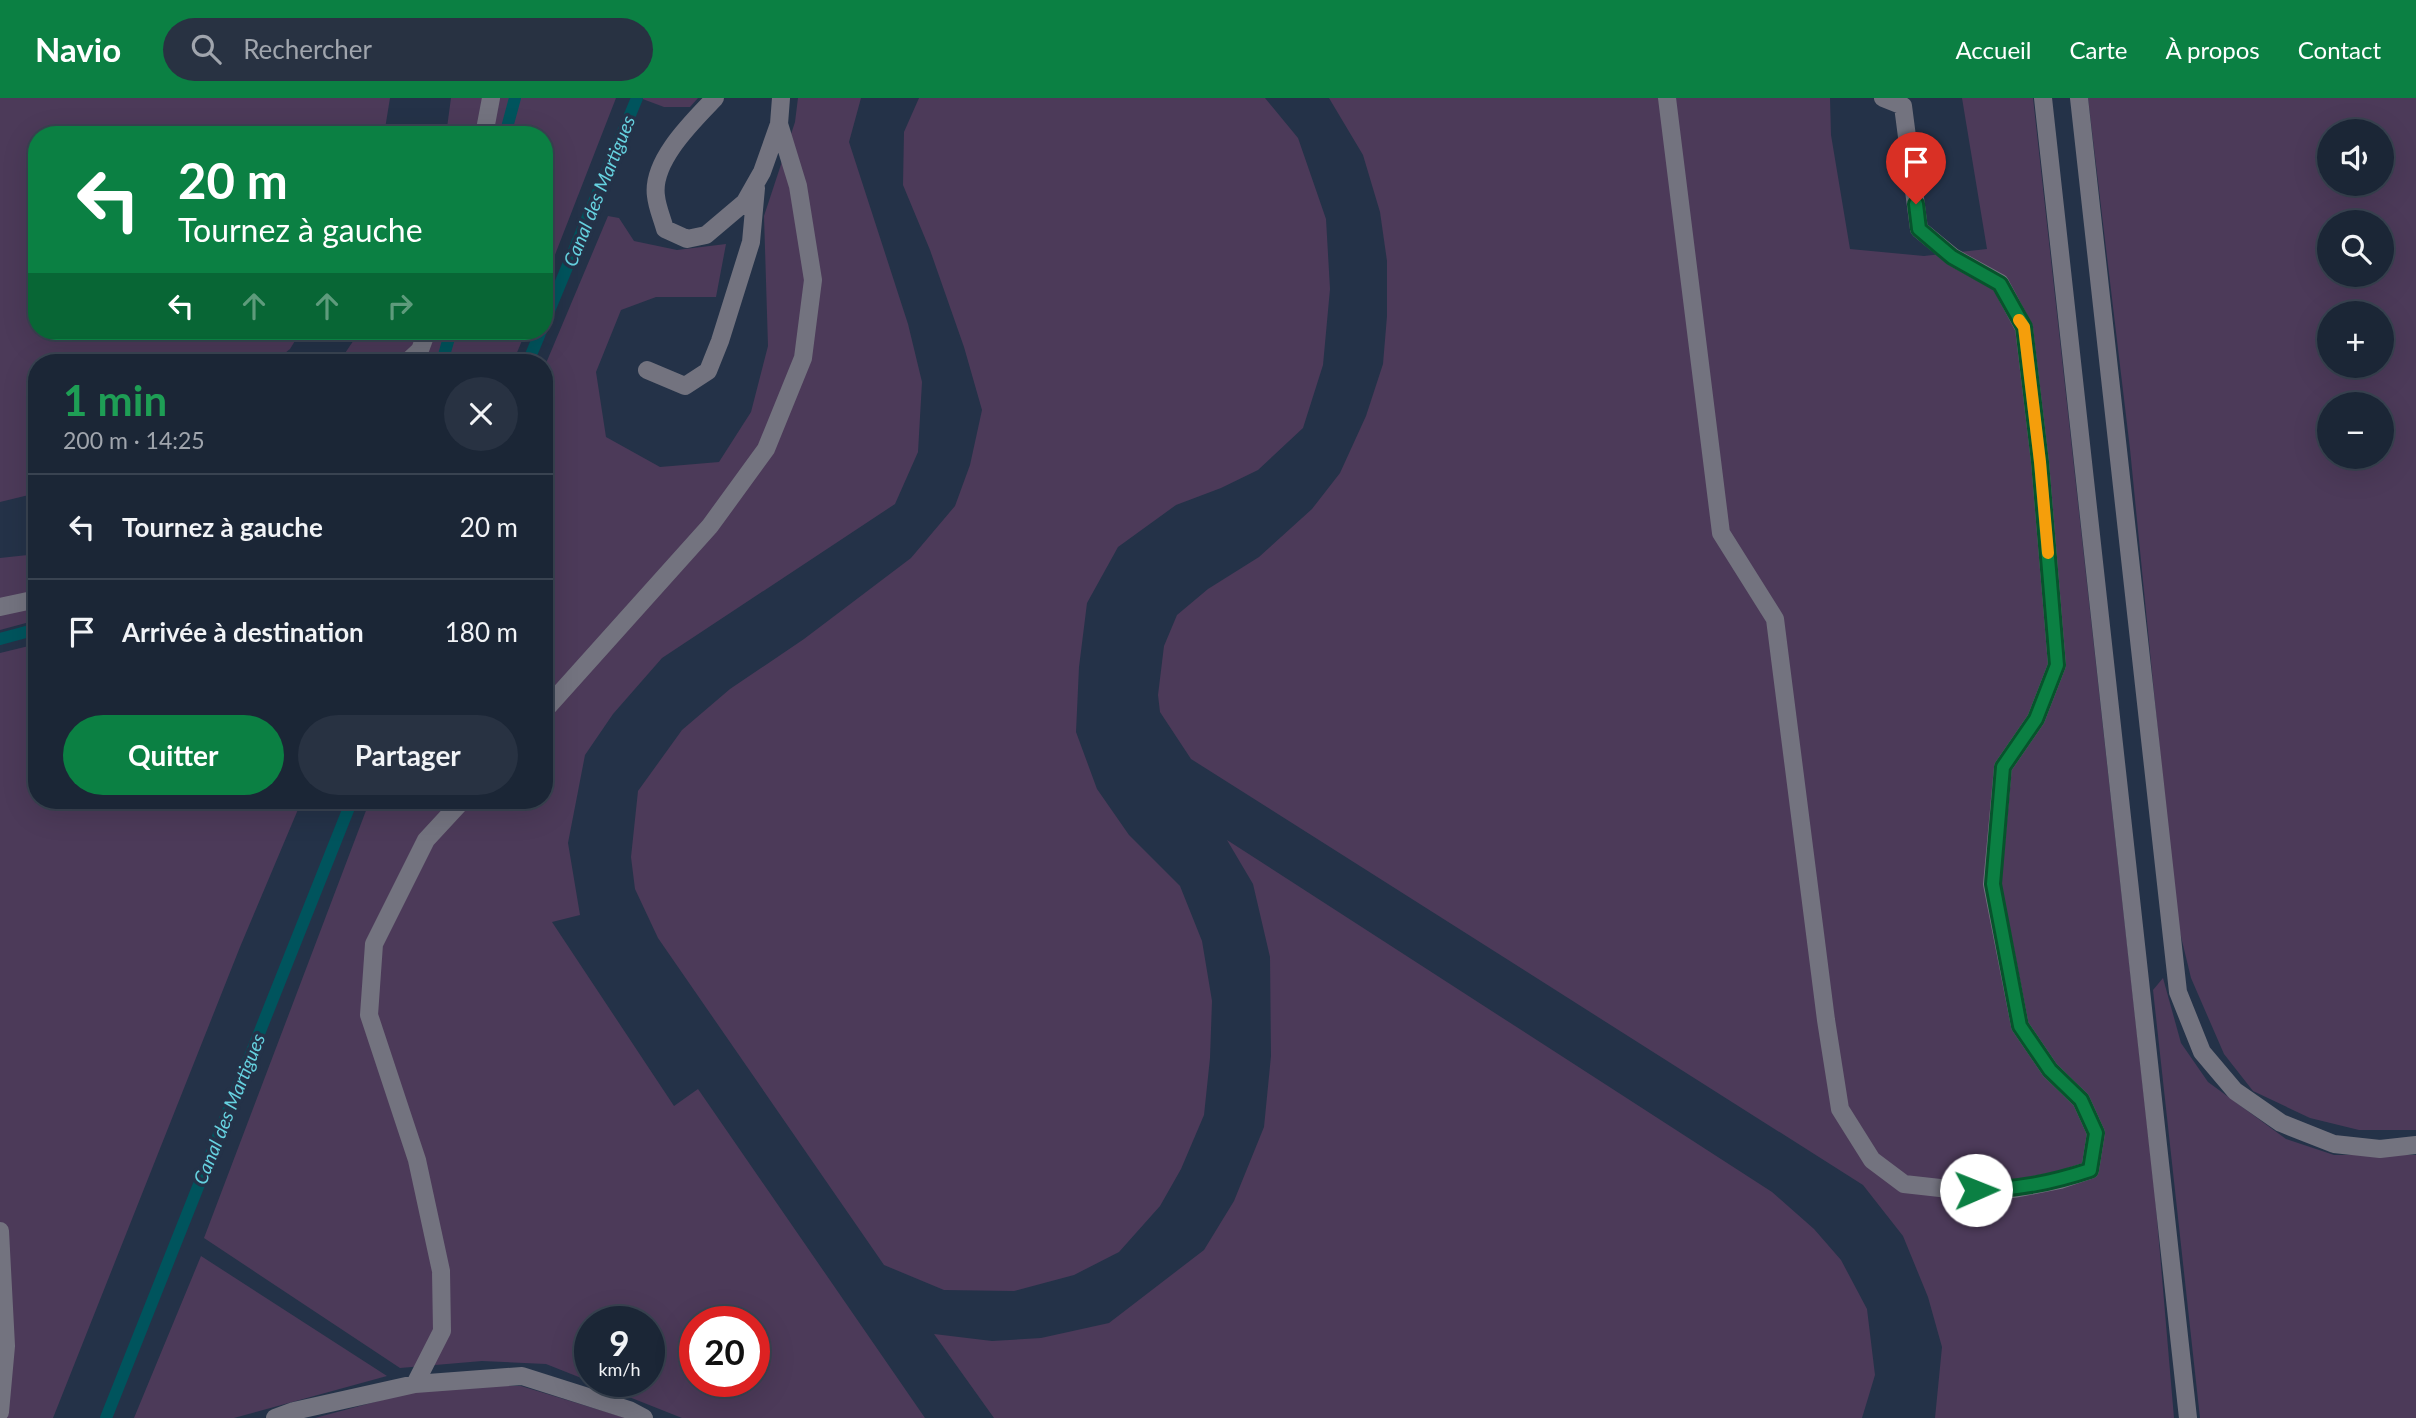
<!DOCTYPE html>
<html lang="fr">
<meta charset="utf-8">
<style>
:root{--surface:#1b2636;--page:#283242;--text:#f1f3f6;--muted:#a0a5ad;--line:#394351;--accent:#0b8043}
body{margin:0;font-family:Lato,sans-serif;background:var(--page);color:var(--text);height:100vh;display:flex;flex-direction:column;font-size:26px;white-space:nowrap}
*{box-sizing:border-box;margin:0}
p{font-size:23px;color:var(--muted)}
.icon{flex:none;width:38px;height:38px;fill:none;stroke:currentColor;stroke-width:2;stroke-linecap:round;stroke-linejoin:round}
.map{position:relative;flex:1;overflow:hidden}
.details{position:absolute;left:28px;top:256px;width:525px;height:455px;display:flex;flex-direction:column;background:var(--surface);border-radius:28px;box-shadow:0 7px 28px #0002,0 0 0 2px var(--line)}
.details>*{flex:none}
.banner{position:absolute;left:28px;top:28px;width:525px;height:214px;border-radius:28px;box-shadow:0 7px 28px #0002,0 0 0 2px var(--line);background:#0b8043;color:#fff;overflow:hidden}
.tools{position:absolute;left:2317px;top:21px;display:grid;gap:14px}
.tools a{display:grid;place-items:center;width:77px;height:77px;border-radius:50%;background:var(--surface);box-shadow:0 7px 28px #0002,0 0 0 2px var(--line);font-size:35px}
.speed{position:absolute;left:574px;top:1208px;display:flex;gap:14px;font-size:35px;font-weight:700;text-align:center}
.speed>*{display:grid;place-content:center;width:91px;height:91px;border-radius:50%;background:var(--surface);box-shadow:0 7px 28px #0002,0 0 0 2px var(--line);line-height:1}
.speed small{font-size:18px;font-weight:400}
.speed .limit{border:10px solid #d22;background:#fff;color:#111}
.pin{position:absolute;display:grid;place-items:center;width:60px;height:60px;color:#fff;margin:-72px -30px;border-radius:50% 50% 50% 0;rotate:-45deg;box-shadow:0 0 7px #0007}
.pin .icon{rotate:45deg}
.me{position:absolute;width:77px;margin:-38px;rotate:89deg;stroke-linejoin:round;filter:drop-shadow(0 0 5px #0008)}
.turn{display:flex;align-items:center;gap:24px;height:147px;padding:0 35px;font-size:32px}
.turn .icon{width:91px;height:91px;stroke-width:2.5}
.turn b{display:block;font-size:49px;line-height:60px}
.lanes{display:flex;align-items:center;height:66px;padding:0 35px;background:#0003;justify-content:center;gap:35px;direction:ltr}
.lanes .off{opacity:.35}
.round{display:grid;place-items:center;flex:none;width:74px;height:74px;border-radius:37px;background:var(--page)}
.headline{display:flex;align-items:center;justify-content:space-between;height:119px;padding:0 35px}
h1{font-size:42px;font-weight:700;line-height:52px;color:#1e9e55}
.primary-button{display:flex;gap:14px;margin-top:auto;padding:14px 35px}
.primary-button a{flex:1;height:80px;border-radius:42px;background:var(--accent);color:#fff;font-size:28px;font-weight:700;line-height:80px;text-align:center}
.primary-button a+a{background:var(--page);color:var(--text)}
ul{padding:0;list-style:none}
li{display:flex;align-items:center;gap:21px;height:105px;padding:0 35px;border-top:2px solid var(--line)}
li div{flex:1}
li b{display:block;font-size:26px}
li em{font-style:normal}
header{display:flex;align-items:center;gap:42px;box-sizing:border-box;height:98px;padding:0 35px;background:var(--accent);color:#fff}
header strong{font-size:33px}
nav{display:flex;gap:38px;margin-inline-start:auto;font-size:24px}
.search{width:490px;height:63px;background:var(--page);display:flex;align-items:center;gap:18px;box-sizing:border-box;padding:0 24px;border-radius:38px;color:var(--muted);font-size:26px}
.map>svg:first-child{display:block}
.green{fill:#4c3a59;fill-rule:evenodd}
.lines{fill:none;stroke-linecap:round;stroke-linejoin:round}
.stream{stroke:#00545d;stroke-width:12}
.service{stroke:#73737f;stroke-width:18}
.route-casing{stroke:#07532c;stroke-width:18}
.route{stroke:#0b8043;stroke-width:12}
.slow{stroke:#f59e0b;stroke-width:12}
.labels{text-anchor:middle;stroke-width:7;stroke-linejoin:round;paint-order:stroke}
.water-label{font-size:19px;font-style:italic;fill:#66d2e0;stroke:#243248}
</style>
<header>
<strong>Navio</strong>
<div class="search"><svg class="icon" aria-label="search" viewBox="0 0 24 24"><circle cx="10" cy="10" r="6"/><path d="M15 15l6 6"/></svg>Rechercher</div>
<nav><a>Accueil</a><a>Carte</a><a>À propos</a><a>Contact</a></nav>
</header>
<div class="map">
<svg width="2416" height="1320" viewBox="0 0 2416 1320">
<rect width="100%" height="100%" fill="#243248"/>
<path class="green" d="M0,0H390L384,37H37V233H301L290,251L274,264H37V395L0,404Z
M451,0H616L544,185V37H446Z
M640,0H698L690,9H664Z
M798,0H861L849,44L908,226L922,284L918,354L895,406L662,560L613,616L585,657L568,745L580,817L552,824L674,1008L698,991L925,1320H682L546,1266L482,1263L400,1270L204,1140L370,702H544V270L608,118L619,120L634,143L677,152L726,146L716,199H656L621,212L596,274L606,339L660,369L719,364L751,314L768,248L764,118L795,24ZM590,1223H649V1283H590ZM695,1223H754V1283H695Z
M919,0H1265L1298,40L1326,121L1330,191L1323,267L1303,330L1258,372L1221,390L1176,407L1118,449L1087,505L1079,569L1076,634L1097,691L1129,737L1180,788L1202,843L1212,903L1210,960L1204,1017L1181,1071L1160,1108L1119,1154L1074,1177L1014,1193L944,1192L884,1167L658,840L635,791L631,759L638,693L682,632L730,591L804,541L911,460L955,408L970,367L982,312L964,249L930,152L903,87L904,34Z
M1329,0H1830L1831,37L1850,151L1924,158L1987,151L1962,0H2033L2155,1097L2174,1320H1935L1942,1249L1928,1199L1903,1138L1863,1087L1191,661L1160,614L1158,597L1164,548L1177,517L1208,491L1259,459L1312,411L1340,375L1366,318L1383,266L1387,218V163L1380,114L1363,57Z
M2088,0H2416V1032H2359L2310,1020L2253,993L2224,956L2191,880L2176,818L2130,351ZM2329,33H2382V86H2329ZM2329,124H2382V177H2329ZM2329,215H2382V268H2329ZM2329,306H2382V359H2329Z
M360,233H526L513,264H339Z
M37,456V522L0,532V460Z
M37,546V702H302L240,849L53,1320H0V555Z
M1227,742L1772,1094L1814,1131L1841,1162L1867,1211L1875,1277L1862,1320H994L934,1236L992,1243L1041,1240L1109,1225L1204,1152L1234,1103L1264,1029L1271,958L1270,859L1253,786Z
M2163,880L2181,945L2208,984L2286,1041L2334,1057H2416V1320H2200L2153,892Z
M201,1158L387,1278L234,1320H134Z
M471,1288H521L626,1320H315L408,1295Z"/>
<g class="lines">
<path class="stream" d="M505,37L515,0
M544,225L637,0
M442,264L451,233
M528,264L541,233
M0,541L37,531
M106,1320L352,702"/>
<path class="service" d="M715,0C693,23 651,63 656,98C657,109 662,120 665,131L687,141L706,137L745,104L762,74L779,26L781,0
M1667,0L1721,435L1775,521L1826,922L1840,1011L1872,1062L1904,1086L1958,1092L2014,1091L2060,1082L2090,1072L2096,1035L2081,1002L2050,972L2020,928L1992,786L2003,669L2036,621L2057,567L2040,364L2024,230L2000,185L1953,159L1919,131L1903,8L1883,0
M2043,0L2188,1320
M2079,0L2178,894L2202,954L2235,993L2281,1025L2334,1046L2380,1051L2416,1047
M484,37L491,0
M407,264L420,252L427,233
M647,272L685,288L708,273L720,243L751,144L756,90
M0,509L37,501
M544,613L710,428L766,351L803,260L813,182L798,88L779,26
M0,1133L6,1248L0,1314
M415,1286L442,1233L441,1173L417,1062L369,917L374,846L426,742L463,702
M275,1320L294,1313L415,1286L522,1278L629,1312L644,1320"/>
</g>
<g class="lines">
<defs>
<path id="route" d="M1916,106L1919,131L1952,159L2000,186L2024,229L2040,364L2057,567L2036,621L2003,669L1993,786L2020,928L2050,972L2081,1002L2096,1035L2090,1072C2051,1085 2018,1091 1976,1092"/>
</defs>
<use href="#route" class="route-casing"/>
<use href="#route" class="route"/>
<path class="slow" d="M2019,222L2024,229L2040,364L2048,455"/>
</g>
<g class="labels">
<g class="water-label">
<text transform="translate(599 93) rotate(-68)" y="7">Canal des Martigues</text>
<text transform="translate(229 1011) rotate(-68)" y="7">Canal des Martigues</text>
</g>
</g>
</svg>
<div class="tools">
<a><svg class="icon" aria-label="sound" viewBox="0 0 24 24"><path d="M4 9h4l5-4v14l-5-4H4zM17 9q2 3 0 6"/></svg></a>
<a><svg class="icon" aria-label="search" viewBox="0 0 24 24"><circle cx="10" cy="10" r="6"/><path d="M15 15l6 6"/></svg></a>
<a>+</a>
<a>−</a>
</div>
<div class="speed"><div>9<small>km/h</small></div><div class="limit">20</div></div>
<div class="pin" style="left:1916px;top:106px;background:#d93025"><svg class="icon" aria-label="arrive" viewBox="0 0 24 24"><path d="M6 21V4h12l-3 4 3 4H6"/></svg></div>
<svg class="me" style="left:1976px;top:1092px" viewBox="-20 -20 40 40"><circle r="19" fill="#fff"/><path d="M0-13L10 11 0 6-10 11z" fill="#0b8043"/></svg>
<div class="banner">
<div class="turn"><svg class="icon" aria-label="left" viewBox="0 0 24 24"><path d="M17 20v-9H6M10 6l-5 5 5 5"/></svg><div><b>20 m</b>Tournez à gauche</div></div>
<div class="lanes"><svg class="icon" aria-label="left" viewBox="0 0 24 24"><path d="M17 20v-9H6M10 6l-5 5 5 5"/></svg><svg class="icon off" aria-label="ahead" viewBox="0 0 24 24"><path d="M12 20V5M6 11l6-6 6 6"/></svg><svg class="icon off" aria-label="ahead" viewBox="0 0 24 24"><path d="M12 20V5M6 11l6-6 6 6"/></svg><svg class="icon off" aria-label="right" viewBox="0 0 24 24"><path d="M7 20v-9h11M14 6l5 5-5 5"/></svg></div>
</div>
<section class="details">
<div class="headline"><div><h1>1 min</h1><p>200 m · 14:25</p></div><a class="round"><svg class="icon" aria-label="close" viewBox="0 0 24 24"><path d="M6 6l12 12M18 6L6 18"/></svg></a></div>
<ul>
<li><svg class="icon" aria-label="left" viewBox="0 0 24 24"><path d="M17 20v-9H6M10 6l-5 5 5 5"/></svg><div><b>Tournez à gauche</b></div><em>20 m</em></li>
<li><svg class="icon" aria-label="arrive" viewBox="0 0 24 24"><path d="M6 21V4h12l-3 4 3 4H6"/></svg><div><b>Arrivée à destination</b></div><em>180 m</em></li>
</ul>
<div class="primary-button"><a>Quitter</a><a>Partager</a></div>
</section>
</div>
